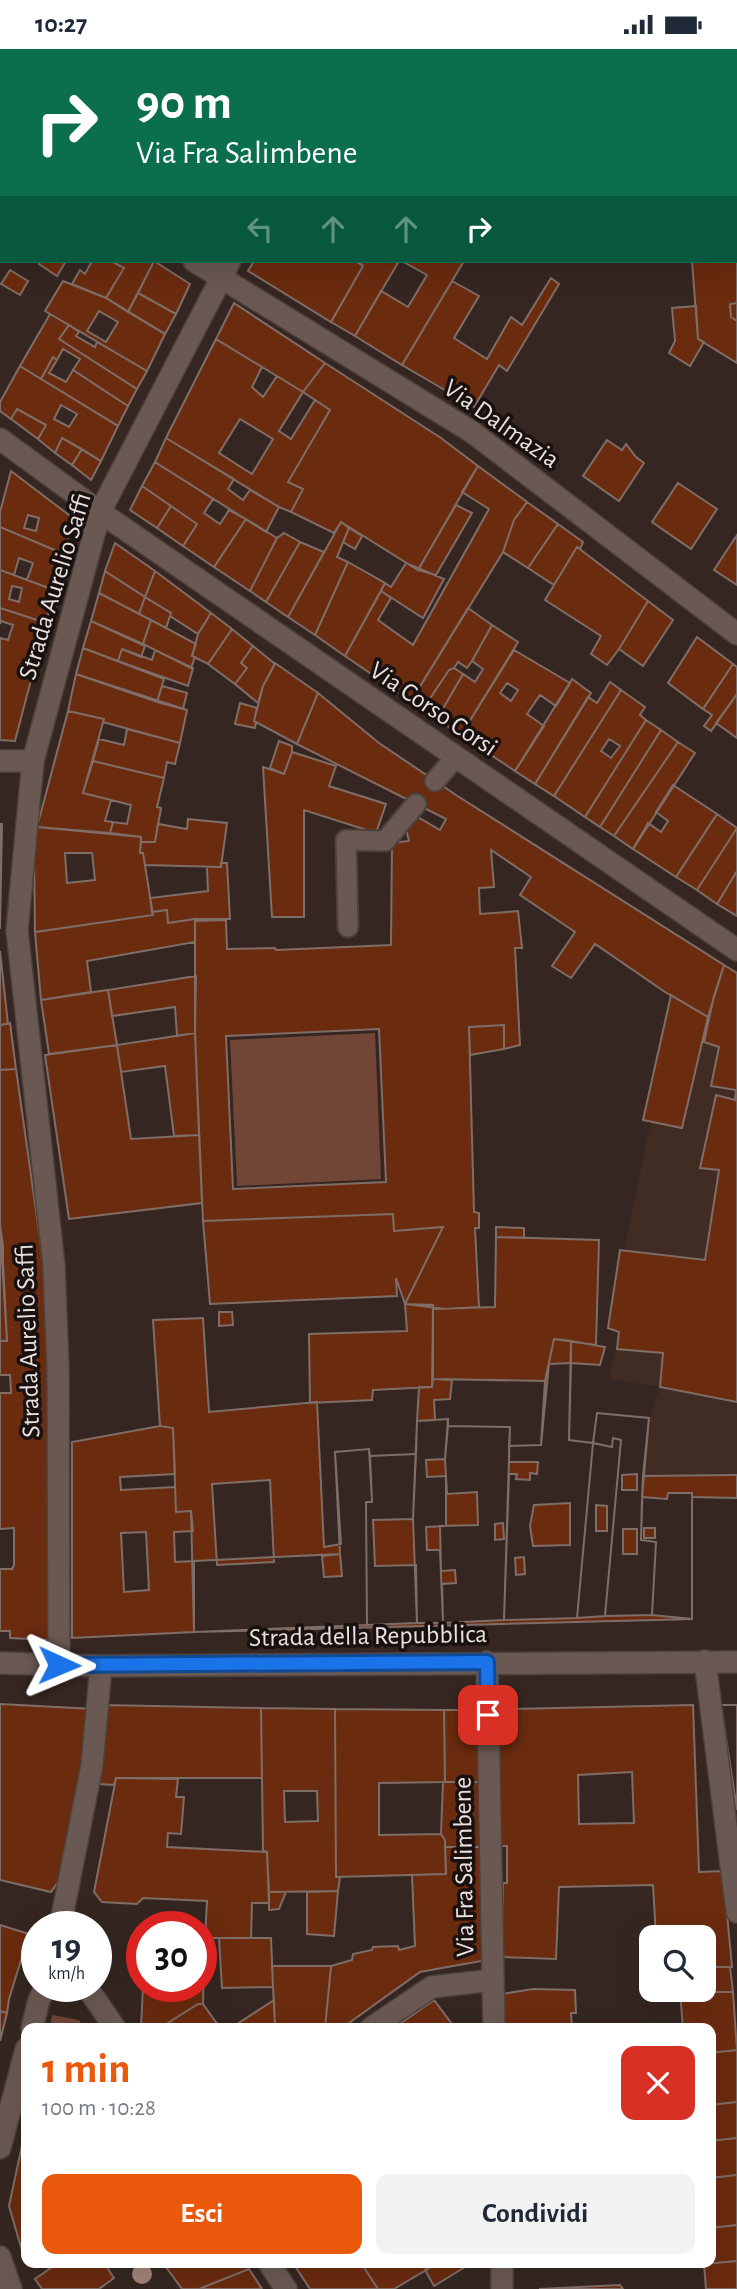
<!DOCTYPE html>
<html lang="it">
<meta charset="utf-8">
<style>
:root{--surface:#fff;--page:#f2f2f3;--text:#1f2937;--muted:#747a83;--accent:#ea580c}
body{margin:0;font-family:"Alegreya Sans",sans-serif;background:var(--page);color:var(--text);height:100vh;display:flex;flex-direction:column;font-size:26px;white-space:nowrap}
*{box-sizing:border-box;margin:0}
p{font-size:23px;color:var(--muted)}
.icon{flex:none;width:38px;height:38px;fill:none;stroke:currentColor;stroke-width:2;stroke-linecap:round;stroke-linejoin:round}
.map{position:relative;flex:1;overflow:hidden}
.details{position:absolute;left:21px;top:1974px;width:695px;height:245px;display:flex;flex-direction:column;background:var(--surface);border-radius:14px;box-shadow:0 7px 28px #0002}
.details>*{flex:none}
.guide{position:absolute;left:0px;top:0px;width:738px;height:214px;box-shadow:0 7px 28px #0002;background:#0b6e4f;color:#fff;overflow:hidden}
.controls{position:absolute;left:639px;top:1876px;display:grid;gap:14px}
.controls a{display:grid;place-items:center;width:77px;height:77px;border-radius:14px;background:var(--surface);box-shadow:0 7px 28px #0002;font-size:35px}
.speed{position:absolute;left:21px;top:1862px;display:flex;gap:14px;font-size:35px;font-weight:700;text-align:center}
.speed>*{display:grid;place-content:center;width:91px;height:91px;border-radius:50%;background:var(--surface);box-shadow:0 7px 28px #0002;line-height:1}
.speed small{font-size:18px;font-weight:400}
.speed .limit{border:10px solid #d22;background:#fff;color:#111}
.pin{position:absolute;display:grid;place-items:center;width:60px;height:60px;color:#fff;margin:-30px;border-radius:14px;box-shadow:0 4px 10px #0006}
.me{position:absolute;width:77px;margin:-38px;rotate:91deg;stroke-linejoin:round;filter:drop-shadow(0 0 5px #0008)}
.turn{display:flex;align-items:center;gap:24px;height:147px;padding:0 21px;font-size:32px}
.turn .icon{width:91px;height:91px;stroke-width:2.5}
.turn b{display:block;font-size:49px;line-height:60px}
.lanes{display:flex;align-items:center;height:66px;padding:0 21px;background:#0003;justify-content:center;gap:35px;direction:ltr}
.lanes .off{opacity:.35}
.round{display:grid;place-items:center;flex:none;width:74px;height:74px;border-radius:14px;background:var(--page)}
.headline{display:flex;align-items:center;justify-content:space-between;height:119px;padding:0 21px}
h1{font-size:42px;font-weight:700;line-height:52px;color:var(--accent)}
.action{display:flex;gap:14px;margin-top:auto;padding:14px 21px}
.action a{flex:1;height:80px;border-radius:14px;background:var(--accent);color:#fff;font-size:28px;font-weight:700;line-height:80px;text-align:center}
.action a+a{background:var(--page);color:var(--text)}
.status{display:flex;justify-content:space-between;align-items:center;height:49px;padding:0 35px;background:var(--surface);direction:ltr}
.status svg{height:19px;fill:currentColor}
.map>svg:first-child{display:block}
.built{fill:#412c24}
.green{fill:#714636}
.building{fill:#6b2b0f;stroke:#7f6d67;stroke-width:2;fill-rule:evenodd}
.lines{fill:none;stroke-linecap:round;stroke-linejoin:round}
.lane-casing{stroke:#4d413d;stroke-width:23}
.street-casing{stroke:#4d413d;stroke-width:24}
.lane{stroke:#6a5952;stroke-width:19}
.street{stroke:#6a5952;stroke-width:21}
.tree{fill:#a18478}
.route-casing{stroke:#114b97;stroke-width:18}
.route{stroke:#1a73e8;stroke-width:12}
.labels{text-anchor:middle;stroke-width:7;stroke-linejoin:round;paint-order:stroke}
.street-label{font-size:26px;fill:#eae0dd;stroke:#18110f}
</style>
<div class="status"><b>10:27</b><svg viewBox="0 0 49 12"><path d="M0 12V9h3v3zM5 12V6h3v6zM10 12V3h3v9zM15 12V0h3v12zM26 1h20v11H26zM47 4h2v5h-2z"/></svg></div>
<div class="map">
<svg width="737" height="2240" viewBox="0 0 737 2240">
<rect width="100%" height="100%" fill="#352621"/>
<path class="built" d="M724,916L737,924V1426L643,1427L649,1369L660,1338L609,1330L619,1283L608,1279L654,1058L708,968Z"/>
<path class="green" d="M375,984L381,1130L237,1137L230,991Z
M52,1966L79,1971L84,1979H50Z"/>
<path class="building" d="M0,0H38L2,2V64Z
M117,0H157L116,2Z
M157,0H188L191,2H155Z
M276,0H306L305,2Z
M370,0H457L458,2H369Z
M538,0H569V2H538Z
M645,0H725L726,2H646Z
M0,112L2,114L0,151Z
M737,129V254L730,255L731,268L737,272V314L698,290L692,212H737Z
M2,149V203L1,204L0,151Z
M41,212H66L57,227L39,215Z
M87,212H111L124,219L106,249L72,235L80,221L85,225L91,214Z
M111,212H154L128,263L106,249L124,219Z
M154,212L190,235L176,265L138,244Z
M254,212H355L363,217L331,273L248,222Z
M358,212H399L355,287L331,273L363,217Z
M402,212H464L402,316L355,287L381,242L408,258L427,226Z
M10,221L28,232L20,246L1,235Z
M551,229L559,235L507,322L499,316L474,358L402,316L452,232L479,247L454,289L487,310L511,268L522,276Z
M63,232L106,249L165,285L147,322L45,262ZM99,262L118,273L106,293L87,282Z
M138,244L176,265L165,285L128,263Z
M234,254L325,314L303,343L216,290Z
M737,254V272L731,268L730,255Z
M696,257L698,290L704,293L690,317L669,304L675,292L672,259Z
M50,265L69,276L59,290L137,340L128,357L73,321L80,310L63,300L57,311L53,308L41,330L20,317Z
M69,276L79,283L76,287L95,298L97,293L147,322L137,340L59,290Z
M216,290L262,318L252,338L263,348L277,327L303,343L279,382L291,390L315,351L330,361L288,433L303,440L291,463L279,458L166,389ZM240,370L273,390L252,425L219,404Z
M53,308L57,311L49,324L66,333L73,321L128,357L118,377L41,330Z
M325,314L441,389L478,417L418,521L341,473L334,484L291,463L303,440L288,433L330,361L303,343Z
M20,317L118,377L101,412L62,389L55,404L38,390L46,376L17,360L11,370L0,362V353ZM61,356L77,365L69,378L54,370Z
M17,360L46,376L38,390L11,370Z
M62,389L82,400L72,416L55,404Z
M166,389L234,430L228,440L243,451L250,441L279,458L266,483L155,413Z
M607,391L622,401L626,395L636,408L644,414L619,452L583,427Z
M82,400L101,412L91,431L72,416Z
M155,413L213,450L204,464L220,475L229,461L246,470L214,518L183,497L197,475L142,437Z
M478,417L527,453L514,471L503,503L411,652L345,607L381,542L391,549L378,571L413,596L489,460L462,443Z
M11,422L73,469L64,505L0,478V463ZM28,466L39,469L36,482L24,479Z
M678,434L717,460L691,500L652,473Z
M142,437L171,457L157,479L130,461Z
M527,453L558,475L528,519L503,503L514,471Z
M456,456L472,464L436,526L418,521Z
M171,457L197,475L183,497L157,479Z
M246,470L277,489L250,542L214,518Z
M341,473L349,479L337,508L348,513L315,586L288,568Z
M558,475L583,493L580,500L577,498L554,536L528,519Z
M0,478L64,505L54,541L27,531L33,514L19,509L14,526L0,521Z
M349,479L362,487L355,500L343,493Z
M284,484L300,493L266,553L250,542L277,489Z
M737,486V536L714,521Z
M300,493L324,503L288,568L266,553Z
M115,494L155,522L145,548L105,522Z
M577,498L648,552L619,600L607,616L591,605L601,587L545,551Z
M348,513L385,534L345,607L315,586Z
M406,514L444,530L423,569L381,542L385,534L391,538Z
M0,521L54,541L46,574L0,559ZM12,537L22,539L19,553L9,550Z
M105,522L145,548L139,565L99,544Z
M155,522L211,564L198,585L170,567L171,564L145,548Z
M99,544L151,571L143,595L91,572Z
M145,548L171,564L166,579L139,565Z
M648,552L673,571L643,617L619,600Z
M0,559L46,574L15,692L0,691V589L8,591L13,576L1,572L0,575Z
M468,559L492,576L472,612L467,619L458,613L454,619L449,621L423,660L411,652Z
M211,564L232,580L208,615L192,607L198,585Z
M151,571L196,595L192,607L195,608L191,619L143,595Z
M91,572L145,597L141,608L122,600L118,612L83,599Z
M492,576L518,593L461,686L437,670L463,625L475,633L483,620L472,612Z
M232,580L253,597L241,614L247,619L235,635L208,615Z
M697,588L733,615L703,660L668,634Z
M253,597L275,615L263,637L258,654L235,635L247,619L241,614Z
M83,599L164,630L157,653L76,625Z
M122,600L152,611L155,601L193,619L188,637L118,612Z
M514,601L570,634L556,657L540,646L527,665L544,677L515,722L461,686ZM507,634L518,641L511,652L500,644Z
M275,614L318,644L297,695L254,672L263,637Z
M733,615L737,618V645L711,682L704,677L712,666L703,660Z
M454,619L463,625L437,670L423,660L449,621Z
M76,625L187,661L180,694L103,673L104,670L68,662Z
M572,630L591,644L535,735L515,722Z
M610,633L621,641L554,747L535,735L588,648L597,654Z
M162,637L187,644L183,660L157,653Z
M621,641L645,658L640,666L646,671L585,768L554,747ZM609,690L620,697L611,709L601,702Z
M318,644L379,694L456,746L724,916L708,968L665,943L595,895L571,929L552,917L575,883L520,846L531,828L491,801L494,838L479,839L480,865L518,862L522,899H515L520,996L504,1000V976L469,978L474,1163L479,1164V1179H475L479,1258L445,1260L405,1255L443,1178L394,1182L393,1165L203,1172L195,984V872L226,871L227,900L275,899L276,901L391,896L392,794L409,792L406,780L416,767L440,781L446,770L297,695ZM379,980L386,1133L233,1140L226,987Z
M737,645V689L716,674Z
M240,654L257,659L254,672L256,673L255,679L235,675Z
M68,662L104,670L83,744L111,751L105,772L113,773L110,784L37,778Z
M646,671L661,681L600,778L585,768Z
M127,680L180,694L175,715L167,713L164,729L93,712L99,690L124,696Z
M661,681L678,693L614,787L600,778Z
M279,692L292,697V703L284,725L270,719Z
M678,693L695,704L633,800L614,787Z
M292,703L336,717L329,737L386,755L376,784L304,761V868H272L263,718L284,725Z
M93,712L164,729L157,758L161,759L155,793H141V788L110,784L113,773L127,775L131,756L83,744Z
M673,736L717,765L676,828L633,800L648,774L661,783L668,772L656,763Z
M717,765L737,779L697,841L676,828Z
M188,770L227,774L221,818L145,816L143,804H140L141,793H155L158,775L187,780Z
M0,775H2L0,880Z
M37,778L141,788L140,804H143L153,866L35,883L34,806ZM65,804H92L95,831L67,834Z
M737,779V822L717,855L697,841Z
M221,814H227L230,870H195L168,874L167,861L152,863L150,849L208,842L207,818H221Z
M737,822V867L717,855Z
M167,861L168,874L195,870V893L87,912L91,943L41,951L35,883L153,866L152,863Z
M0,902L8,975L0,976Z
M724,916L737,924V1353L660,1338L663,1304L617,1300L619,1283L608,1279L620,1201L705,1211L719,1121L700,1119L716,1046L735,1051L736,1041L711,1037L719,998L704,993L714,947Z
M196,927L195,984L177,987L175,958L112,967L108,941Z
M108,941L117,996L49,1005L41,951Z
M671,946L708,968L682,1079L643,1071Z
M10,974L16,1020L0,1021V976Z
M504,976V1000L470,1006L469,978Z
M195,984L199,1086L174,1087L165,1017L121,1023L117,996Z
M117,996L131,1090L199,1086L202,1154L69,1170L45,1006Z
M16,1020L43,1211L55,1512L51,1591L10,1589V1582H0V1520H12L14,1516V1479L0,1480V1344H11L10,1326H0V1292H7L0,1177V1021Z
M393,1165L394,1182L443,1178L405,1255L396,1229L397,1247L210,1255L203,1172Z
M0,1177L3,1196V1213H0Z
M496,1178L524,1179V1189L496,1188Z
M496,1188L599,1191L596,1296L554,1290L545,1332L433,1330V1260L495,1258Z
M0,1213H3L7,1292H0Z
M405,1255L433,1256L432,1338L373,1341L372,1351L310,1354L309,1285L407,1282Z
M219,1263H232L233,1276L219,1277Z
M203,1269L209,1363L317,1353L324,1498L341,1495L335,1403L369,1400L372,1453H366L367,1576L194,1583L191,1462L176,1463L173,1379L160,1377L153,1271ZM270,1431L274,1513L217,1516L212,1435ZM340,1505L342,1527L324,1528L322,1507Z
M554,1290L571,1292L569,1391L593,1394L577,1569L504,1571L509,1425H517L516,1430L530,1431V1424L537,1425L538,1413H509V1397L541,1396L545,1332ZM570,1454V1496L533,1497L530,1477L534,1456ZM524,1508L525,1525L516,1526L515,1509Z
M571,1292L605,1298L600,1316L571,1314Z
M571,1314L569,1391L593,1394L597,1364L649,1369L642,1448L667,1450L668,1444H692V1570L194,1583V1512L340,1505L335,1403L369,1400L370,1407L416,1405L417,1372L448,1370V1377L510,1378L509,1397L541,1396L549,1315Z
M433,1330L452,1331L450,1350L434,1351L435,1371L417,1372L419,1338H432Z
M597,1364L649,1369L643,1427L641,1491L656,1493L652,1566L605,1567L621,1391L613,1389L612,1398L593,1394ZM637,1425V1441H622V1426ZM623,1480H637V1505H623Z
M448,1370L445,1410L426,1411L427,1428L446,1427V1477L426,1478L427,1501H440L443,1574H417L413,1470L417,1372Z
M160,1377L173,1379L175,1425L120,1428L121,1441L175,1438L176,1463L191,1462L193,1482L174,1483L175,1513L194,1512V1583L72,1589V1393ZM146,1483L149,1541L124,1543L121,1484Z
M448,1377L510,1378L504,1571L443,1574L442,1535L456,1534L455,1521L441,1522L440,1477L478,1476L477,1443L447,1445L445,1410ZM503,1474L504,1490L495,1491V1475Z
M613,1389L621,1391L605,1567L577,1569L593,1394L612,1398ZM596,1456L607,1457V1482H596Z
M416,1405L413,1470L373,1471L375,1517L416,1516L417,1574L367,1576L366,1453H372L370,1407Z
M733,1426H737V1449L692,1448V1444H668L667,1450L642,1448L643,1427Z
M668,1444H692V1570L652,1566L656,1493L641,1491L642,1448L667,1450ZM644,1479H655V1489H644Z
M0,1655L94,1660L67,1820L51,1843L0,1831Z
M103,1656L261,1659L262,1729H116L114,1736L100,1735Z
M693,1656L699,1823L723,1822L732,1918H704V1888H656L653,1836L559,1838L556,1910L502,1908L503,1834H507V1797H501L498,1664L512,1663V1660ZM632,1723L634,1774L579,1775L578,1726Z
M721,1656H737V1761Z
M721,1656H737V1761Z
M261,1659L335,1660L336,1828H340L338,1842L269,1843L267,1803L263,1802ZM284,1742H317L318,1772L285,1773Z
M335,1660L444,1661L445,1733L379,1734V1786L441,1785L445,1791L446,1825L336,1828Z
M444,1661H484L486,1733H445Z
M116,1729L178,1730L176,1748H184L181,1785L168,1784L167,1798L267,1803L269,1854H252L251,1889H205L207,1852L143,1849L137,1855L102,1853L94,1843Z
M443,1733H482L484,1798H445V1791L441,1785Z
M445,1798H484L487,1911L420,1923L342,1979H325L331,1917L352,1911L353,1905L372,1901L373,1898L398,1897L399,1901L415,1897L412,1826L446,1825Z
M338,1842L334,1887L307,1885V1843Z
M269,1843H286L279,1860L269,1861Z
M0,1876L29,1885L9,1950L7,1964L0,1962Z
M201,1881H205L203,1955H198L160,1979H141L143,1937H201Z
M219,1889H271L273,1938L222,1939Z
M272,1917H331L325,1979H275Z
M704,1918H730L733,1943H687V1941H704Z
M533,1940L575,1941L576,1964H571L572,1979H503L502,1945Z
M660,1941H687V1943L660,1942Z
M680,1943H733L737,2001L710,2004V1979H683Z
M274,1951L275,1979H231Z
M434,1951L455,1979H394Z
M198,1955H203L220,1979H160Z
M0,1962L7,1964L0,1992Z
M737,2001V2053L710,2056V2004Z
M737,2053V2089L710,2092V2056Z
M24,2087H26L25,2212L9,2157Z
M737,2089V2126L710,2129V2092Z
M737,2126V2176L710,2179V2129Z
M737,2176V2212L704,2215L710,2214V2179Z
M737,2212V2240H706L704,2215Z
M58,2214H104L114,2229L99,2240H42L35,2230Z
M163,2214H244L249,2220L199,2240H182Z
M293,2214H361L378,2240H310Z
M361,2214H438L394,2240H378Z
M438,2214H470V2215L434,2237L425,2221Z
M249,2220L262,2240H199Z
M620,2236L623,2240H539Z"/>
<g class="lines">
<defs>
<path id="lane" d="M435,732L456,708
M348,878L346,791L385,792L416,755"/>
<path id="street" d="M349,2L350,0
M0,86L2,87
M194,212L472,383L737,585
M0,390L100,463L737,901
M0,712H33
M705,1612L737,1863
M487,1613L494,1979
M0,1614L101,1617L737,1613
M59,1616L58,1319L54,1217L17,881L33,712L100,463L230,212
M60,1878L92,1716L101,1617
M86,1937L115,1979
M32,1979L39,1951L46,1937
M371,1979L432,1938L493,1931
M0,2099L26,2000
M0,2208L11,2240
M269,2214L286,2240
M502,2214V2240"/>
</defs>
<use href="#lane" class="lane-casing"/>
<use href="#street" class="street-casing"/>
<use href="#lane" class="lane"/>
<use href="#street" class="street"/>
</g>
<circle class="tree" cx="142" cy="2225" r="10"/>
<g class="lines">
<defs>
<path id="route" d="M59,1616L487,1613L488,1666"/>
</defs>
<use href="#route" class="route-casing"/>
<use href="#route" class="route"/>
</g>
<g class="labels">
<g class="street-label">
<text transform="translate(502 374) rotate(35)" y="9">Via Dalmazia</text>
<text transform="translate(54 537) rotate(-73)" y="9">Strada Aurelio Saffi</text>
<text transform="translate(434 659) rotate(34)" y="9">Via Corso Corsi</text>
<text transform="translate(27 1292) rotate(-92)" y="9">Strada Aurelio Saffi</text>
<text transform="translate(368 1586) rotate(-1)" y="9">Strada della Repubblica</text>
<text transform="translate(463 1818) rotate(-91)" y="9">Via Fra Salimbene</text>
</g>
</g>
</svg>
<div class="controls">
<a><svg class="icon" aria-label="search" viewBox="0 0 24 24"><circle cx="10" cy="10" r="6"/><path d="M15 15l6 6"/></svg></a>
</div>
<div class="speed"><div>19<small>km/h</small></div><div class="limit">30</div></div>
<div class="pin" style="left:488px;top:1666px;background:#d93025"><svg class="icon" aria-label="arrive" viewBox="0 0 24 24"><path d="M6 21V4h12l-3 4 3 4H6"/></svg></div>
<svg class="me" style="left:59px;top:1616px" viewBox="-20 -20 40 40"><path d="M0-17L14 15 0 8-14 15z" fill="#1a73e8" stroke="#fff" stroke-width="4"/></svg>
<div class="guide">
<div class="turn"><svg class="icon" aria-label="right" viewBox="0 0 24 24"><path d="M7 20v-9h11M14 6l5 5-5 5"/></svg><div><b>90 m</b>Via Fra Salimbene</div></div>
<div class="lanes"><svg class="icon off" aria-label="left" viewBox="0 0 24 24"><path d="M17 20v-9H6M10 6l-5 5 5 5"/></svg><svg class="icon off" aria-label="ahead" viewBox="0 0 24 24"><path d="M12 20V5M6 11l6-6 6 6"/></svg><svg class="icon off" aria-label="ahead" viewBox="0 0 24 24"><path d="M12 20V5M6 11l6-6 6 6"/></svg><svg class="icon" aria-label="right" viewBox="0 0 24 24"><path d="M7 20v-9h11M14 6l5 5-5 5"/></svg></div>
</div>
<section class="details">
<div class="headline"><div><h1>1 min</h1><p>100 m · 10:28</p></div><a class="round" style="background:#d93025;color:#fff"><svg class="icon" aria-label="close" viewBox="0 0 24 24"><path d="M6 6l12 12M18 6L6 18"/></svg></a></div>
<div class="action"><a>Esci</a><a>Condividi</a></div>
</section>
</div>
